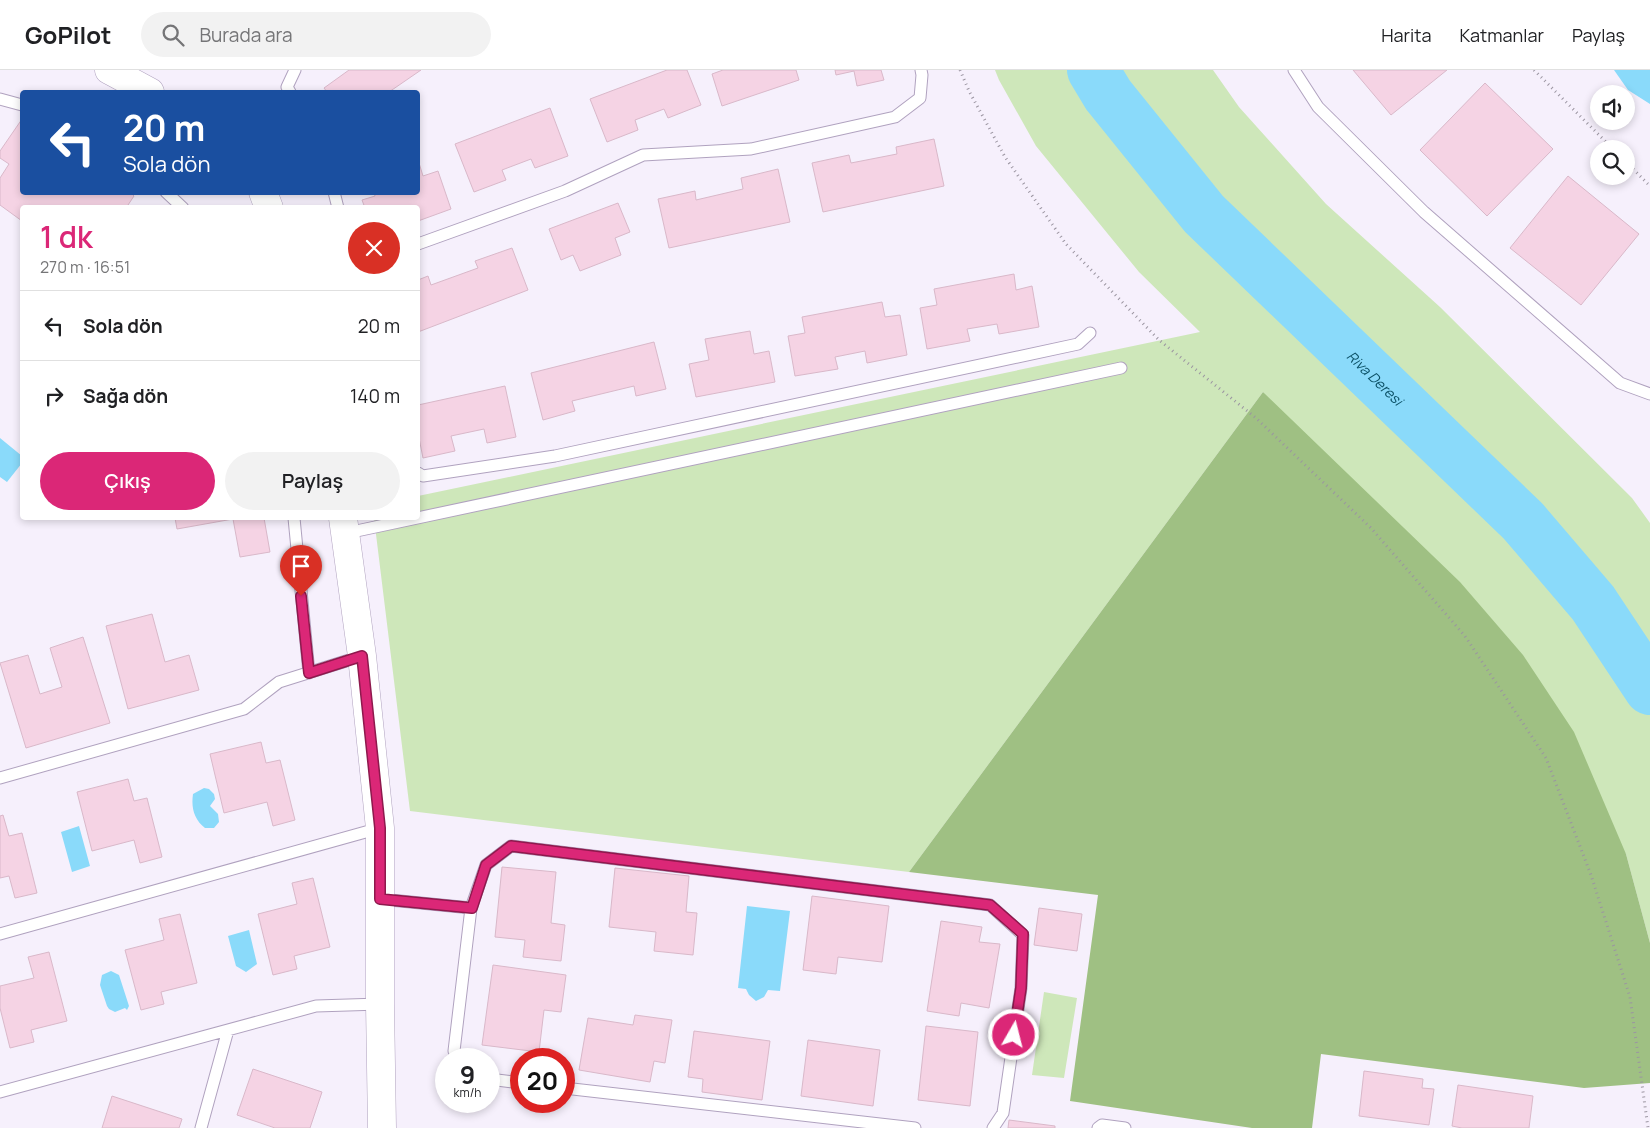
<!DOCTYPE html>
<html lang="tr">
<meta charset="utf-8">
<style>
:root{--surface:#fff;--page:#f2f2f2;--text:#202124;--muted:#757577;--line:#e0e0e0;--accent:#db2777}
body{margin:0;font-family:Manrope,sans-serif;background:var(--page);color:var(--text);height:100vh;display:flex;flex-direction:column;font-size:19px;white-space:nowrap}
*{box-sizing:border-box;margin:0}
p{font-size:16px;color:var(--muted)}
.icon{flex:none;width:28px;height:28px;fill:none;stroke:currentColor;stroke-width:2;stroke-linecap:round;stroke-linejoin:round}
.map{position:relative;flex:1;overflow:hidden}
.details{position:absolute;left:20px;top:135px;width:400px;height:315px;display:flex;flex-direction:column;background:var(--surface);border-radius:5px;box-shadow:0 2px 8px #0003}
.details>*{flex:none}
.banner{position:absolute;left:20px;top:20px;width:400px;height:105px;border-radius:5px;box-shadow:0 2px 8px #0003;background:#1a4fa0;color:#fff;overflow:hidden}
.tools{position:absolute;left:1590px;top:15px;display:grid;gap:10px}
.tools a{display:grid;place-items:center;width:45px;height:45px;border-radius:50%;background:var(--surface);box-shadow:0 2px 8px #0003;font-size:25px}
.speed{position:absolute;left:435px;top:978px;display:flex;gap:10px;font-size:25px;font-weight:700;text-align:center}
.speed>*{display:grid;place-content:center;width:65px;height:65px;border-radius:50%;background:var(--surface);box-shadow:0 2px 8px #0003;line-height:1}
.speed small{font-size:12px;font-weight:400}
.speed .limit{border:8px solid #d22;background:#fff;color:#111}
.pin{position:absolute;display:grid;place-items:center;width:42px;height:42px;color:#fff;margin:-51px -21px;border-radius:50% 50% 50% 0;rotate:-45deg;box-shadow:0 0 5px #0007}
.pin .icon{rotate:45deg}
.me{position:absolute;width:55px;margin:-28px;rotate:8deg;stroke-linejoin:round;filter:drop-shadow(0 0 4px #0008)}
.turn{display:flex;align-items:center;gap:18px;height:105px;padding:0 20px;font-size:22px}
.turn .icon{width:65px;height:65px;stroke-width:2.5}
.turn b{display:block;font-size:35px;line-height:42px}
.round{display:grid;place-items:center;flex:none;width:52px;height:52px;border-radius:26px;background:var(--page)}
.overview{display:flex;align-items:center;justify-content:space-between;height:85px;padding:0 20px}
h1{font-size:30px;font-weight:600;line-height:38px;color:var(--accent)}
.action{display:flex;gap:10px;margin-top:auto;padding:10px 20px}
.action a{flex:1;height:58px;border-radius:30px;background:var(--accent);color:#fff;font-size:20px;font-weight:600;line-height:58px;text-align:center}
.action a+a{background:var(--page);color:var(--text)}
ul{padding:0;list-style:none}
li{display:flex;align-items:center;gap:15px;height:70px;padding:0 20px;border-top:1px solid var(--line)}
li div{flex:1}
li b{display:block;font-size:19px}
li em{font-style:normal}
header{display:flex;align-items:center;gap:30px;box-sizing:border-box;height:70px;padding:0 25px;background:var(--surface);border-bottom:1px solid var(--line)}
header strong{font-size:24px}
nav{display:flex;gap:28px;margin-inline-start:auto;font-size:18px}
.search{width:350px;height:45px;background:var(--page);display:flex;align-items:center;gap:12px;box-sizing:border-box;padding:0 18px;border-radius:28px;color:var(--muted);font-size:19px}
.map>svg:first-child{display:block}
.green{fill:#cee7ba}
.forest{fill:#9fc083}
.water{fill:#8adafa}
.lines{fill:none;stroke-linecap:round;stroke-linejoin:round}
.river{stroke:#8adafa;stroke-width:52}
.building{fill:#f5d3e4;stroke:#d9b8c9}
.service-casing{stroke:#b0a2bf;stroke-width:13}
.tertiary-casing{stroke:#b0a2bf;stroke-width:29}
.path{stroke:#9b95a1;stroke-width:3;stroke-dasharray:1 4;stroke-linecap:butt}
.service{stroke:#fff;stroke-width:11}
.tertiary{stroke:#fff;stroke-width:28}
.route-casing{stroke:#8e194d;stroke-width:12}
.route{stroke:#db2777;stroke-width:9}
.labels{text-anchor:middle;stroke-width:4.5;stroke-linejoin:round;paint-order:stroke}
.water-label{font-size:14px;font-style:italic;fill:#0b5065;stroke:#f6f0fc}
</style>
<header>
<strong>GoPilot</strong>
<div class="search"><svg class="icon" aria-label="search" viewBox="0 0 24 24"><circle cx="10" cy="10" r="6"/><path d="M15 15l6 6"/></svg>Burada ara</div>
<nav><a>Harita</a><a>Katmanlar</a><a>Paylaş</a></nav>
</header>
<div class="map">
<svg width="1650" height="1058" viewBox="0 0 1650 1058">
<rect width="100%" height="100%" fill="#f6f0fc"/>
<path class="green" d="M995,0H1213L1239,37L1326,134L1440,237L1632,428L1650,453V873L1626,784L1263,322L909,802L410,741L374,448H418V426L1200,262L1139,202L1036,76L999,10Z
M1044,922L1077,928L1064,1008L1032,1005Z"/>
<path class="forest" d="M1263,322L1460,512L1523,585L1574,662L1626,784L1650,873V1013L1584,1018L1321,984L1312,1058H1252L1070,1031L1098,825L909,802Z"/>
<path class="water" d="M1614,0H1650V34L1628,20Z
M0,368L22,386V393L7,412L0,407Z
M204,718L209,719L214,724L215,729L210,736L218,744L219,752L214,758H205C194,749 191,738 193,724Z
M79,756L90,796L72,802L61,762Z
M747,836L790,841L780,921L768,920L764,927L756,931L749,925L746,919L738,918Z
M249,860L257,894L246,902L236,896L228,866Z
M111,901L119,905L129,936L127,940L125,938L115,942L109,939L107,936L100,915L102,905Z"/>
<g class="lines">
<path class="river" id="s1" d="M1093,0L1108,25L1204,144L1523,451L1593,533L1650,619"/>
</g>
<path class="building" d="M349,0H421L389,22H327L324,18Z
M667,0H687L701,35L668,48L664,39L635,50L638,60L607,72L590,29Z
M723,0H796L799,10L722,36L712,4Z
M835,0H881L884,10L857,16L854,1L836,5Z
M1353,0H1447L1391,45Z
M1485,13L1553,79L1487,146L1420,80Z
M550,38L568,86L535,98L531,89L502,100L506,110L474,122L455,74Z
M22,49V122H130L134,126L126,138H22V151L0,135V108L9,94L0,88V81Z
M934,69L944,116L823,142L812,93L849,85L851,93L897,84L896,77Z
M419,93L423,106L438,101L451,139L418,151V138H365L362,130L375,126L374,122H418V94Z
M778,99L790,152L669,178L658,129L695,121L696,130L743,119L741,108Z
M1568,106L1639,164L1581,235L1510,178Z
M618,133L630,162L615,168L621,185L580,201L573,185L561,190L549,159Z
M512,178L528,220L418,262V210L428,206L431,215L478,198L475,191Z
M1014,204L1016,220L1032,216L1039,257L999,264L997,254L967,259L970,271L927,279L920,238L937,235L934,219Z
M882,232L885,247L900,245L907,285L867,293L865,281L835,287L838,299L795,306L788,266L805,263L802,247Z
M750,261L754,284L769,281L775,312L696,327L689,294L709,290L705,269Z
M654,272L666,319L636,326L634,316L572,331L575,341L543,350L531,303Z
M505,316L516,367L487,373L484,359L451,366L455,381L423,388L418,363V335Z
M175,448H264L270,482L240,487L233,449L177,459Z
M152,544L165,592L189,585L199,620L128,639L106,556Z
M83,567L110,653L26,678L0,593L28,585L40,624L62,617L50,578Z
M261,672L266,693L280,690L295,750L273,756L267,732L224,743L210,684Z
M128,709L134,731L147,728L162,787L140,793L134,770L92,781L77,722Z
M3,745L9,766L22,763L37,823L15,828L9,806L0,808V746Z
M502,797L556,802L551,853L565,855L561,891L523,887L525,870L495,867Z
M615,798L689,806L686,842L697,843L693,885L654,881L656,862L609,857Z
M313,808L330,877L294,886L297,899L273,905L258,844L297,834L292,813Z
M812,826L889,836L882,892L838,887L836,904L803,900Z
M1039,838L1082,844L1077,881L1034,875Z
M180,844L197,913L161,922L164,934L141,940L125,880L164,870L159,849Z
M941,851L982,857L979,872L1000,874L989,938L961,933L959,946L927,941Z
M49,882L67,951L31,960L34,972L10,978L0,938V916L34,908L28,887Z
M493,895L566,905L561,942L544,940L539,982L482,975Z
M635,945L672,950L665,993L654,991L650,1012L579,1000L588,948L633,955Z
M926,956L978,962L970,1036L918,1030Z
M694,961L770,971L762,1030L702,1022L703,1009L688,1007Z
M808,970L880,980L873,1036L801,1026Z
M253,999L322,1022L310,1058H275L237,1045Z
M1364,1001L1423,1009L1422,1018L1434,1019L1429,1055L1359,1046Z
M1458,1015L1533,1026L1529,1058H1462L1452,1056Z
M112,1026L182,1049L179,1058H102Z
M1009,1050L1055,1056V1058H1008Z"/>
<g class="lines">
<defs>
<path id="service" d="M1294,0L1318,37L1424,142L1620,313L1650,324
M290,22L287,17L295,0
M0,29L22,35
M166,122L183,138
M334,122L338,138
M418,174L565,121L643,85L751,79L895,47L920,28L922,5L921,0
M418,403L423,406L555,386L1078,274L1090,263
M294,448L309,603
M347,463L1121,298
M0,708L244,639L279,612L362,586
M380,829L471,838
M0,864L380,758
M460,989L454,981L471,838L486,795L511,776L990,835L1023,865L1021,918L1003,1043L993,1058
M489,1009L521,1013
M564,1018L915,1058
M0,1022L316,936L380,934
M201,1058L228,960
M1098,1058L1102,1055L1125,1058"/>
<path id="tertiary" d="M109,0L150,22
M263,122L269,138
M343,448L362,586L380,758V934L382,1058"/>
</defs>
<use href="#service" class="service-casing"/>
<use href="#tertiary" class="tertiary-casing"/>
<path class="path" d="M960,0L969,21L1005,87L1066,174L1159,270L1256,348L1371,458L1465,566L1546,688L1591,805L1630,927L1648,1058
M1534,0L1613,79
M1626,92L1650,116"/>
<use href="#service" class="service"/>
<use href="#tertiary" class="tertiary"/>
</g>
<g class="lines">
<defs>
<path id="route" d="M301,526L309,603L362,586L380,758V829L472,838L486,795L511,776L990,835L1023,864L1021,918L1014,965"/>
</defs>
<use href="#route" class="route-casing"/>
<use href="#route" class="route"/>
</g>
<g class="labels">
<g class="water-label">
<text dy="5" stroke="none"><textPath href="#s1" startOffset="419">Riva Deresi</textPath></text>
</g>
</g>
</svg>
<div class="tools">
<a><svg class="icon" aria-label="sound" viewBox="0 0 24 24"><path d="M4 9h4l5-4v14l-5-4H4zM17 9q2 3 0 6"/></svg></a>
<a><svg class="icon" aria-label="search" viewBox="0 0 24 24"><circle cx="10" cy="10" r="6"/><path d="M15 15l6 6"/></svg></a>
</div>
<div class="speed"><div>9<small>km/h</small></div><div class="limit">20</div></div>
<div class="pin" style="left:301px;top:526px;background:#d93025"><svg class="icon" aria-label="arrive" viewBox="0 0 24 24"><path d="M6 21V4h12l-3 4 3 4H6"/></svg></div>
<svg class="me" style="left:1014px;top:965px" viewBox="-20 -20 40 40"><circle r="17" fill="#db2777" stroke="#fff" stroke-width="3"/><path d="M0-11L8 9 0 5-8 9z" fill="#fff"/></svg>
<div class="banner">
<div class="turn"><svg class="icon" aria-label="left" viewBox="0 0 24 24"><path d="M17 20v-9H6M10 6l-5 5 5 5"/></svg><div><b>20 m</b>Sola dön</div></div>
</div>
<section class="details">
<div class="overview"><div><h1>1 dk</h1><p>270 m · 16:51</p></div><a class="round" style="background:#d93025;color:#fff"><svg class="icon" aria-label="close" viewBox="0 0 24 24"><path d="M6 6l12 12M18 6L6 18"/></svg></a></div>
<ul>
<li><svg class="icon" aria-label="left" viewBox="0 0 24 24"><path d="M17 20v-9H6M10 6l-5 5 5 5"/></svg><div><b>Sola dön</b></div><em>20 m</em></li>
<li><svg class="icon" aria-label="right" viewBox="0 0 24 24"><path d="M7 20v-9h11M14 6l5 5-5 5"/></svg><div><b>Sağa dön</b></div><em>140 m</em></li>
</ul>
<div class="action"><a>Çıkış</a><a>Paylaş</a></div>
</section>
</div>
